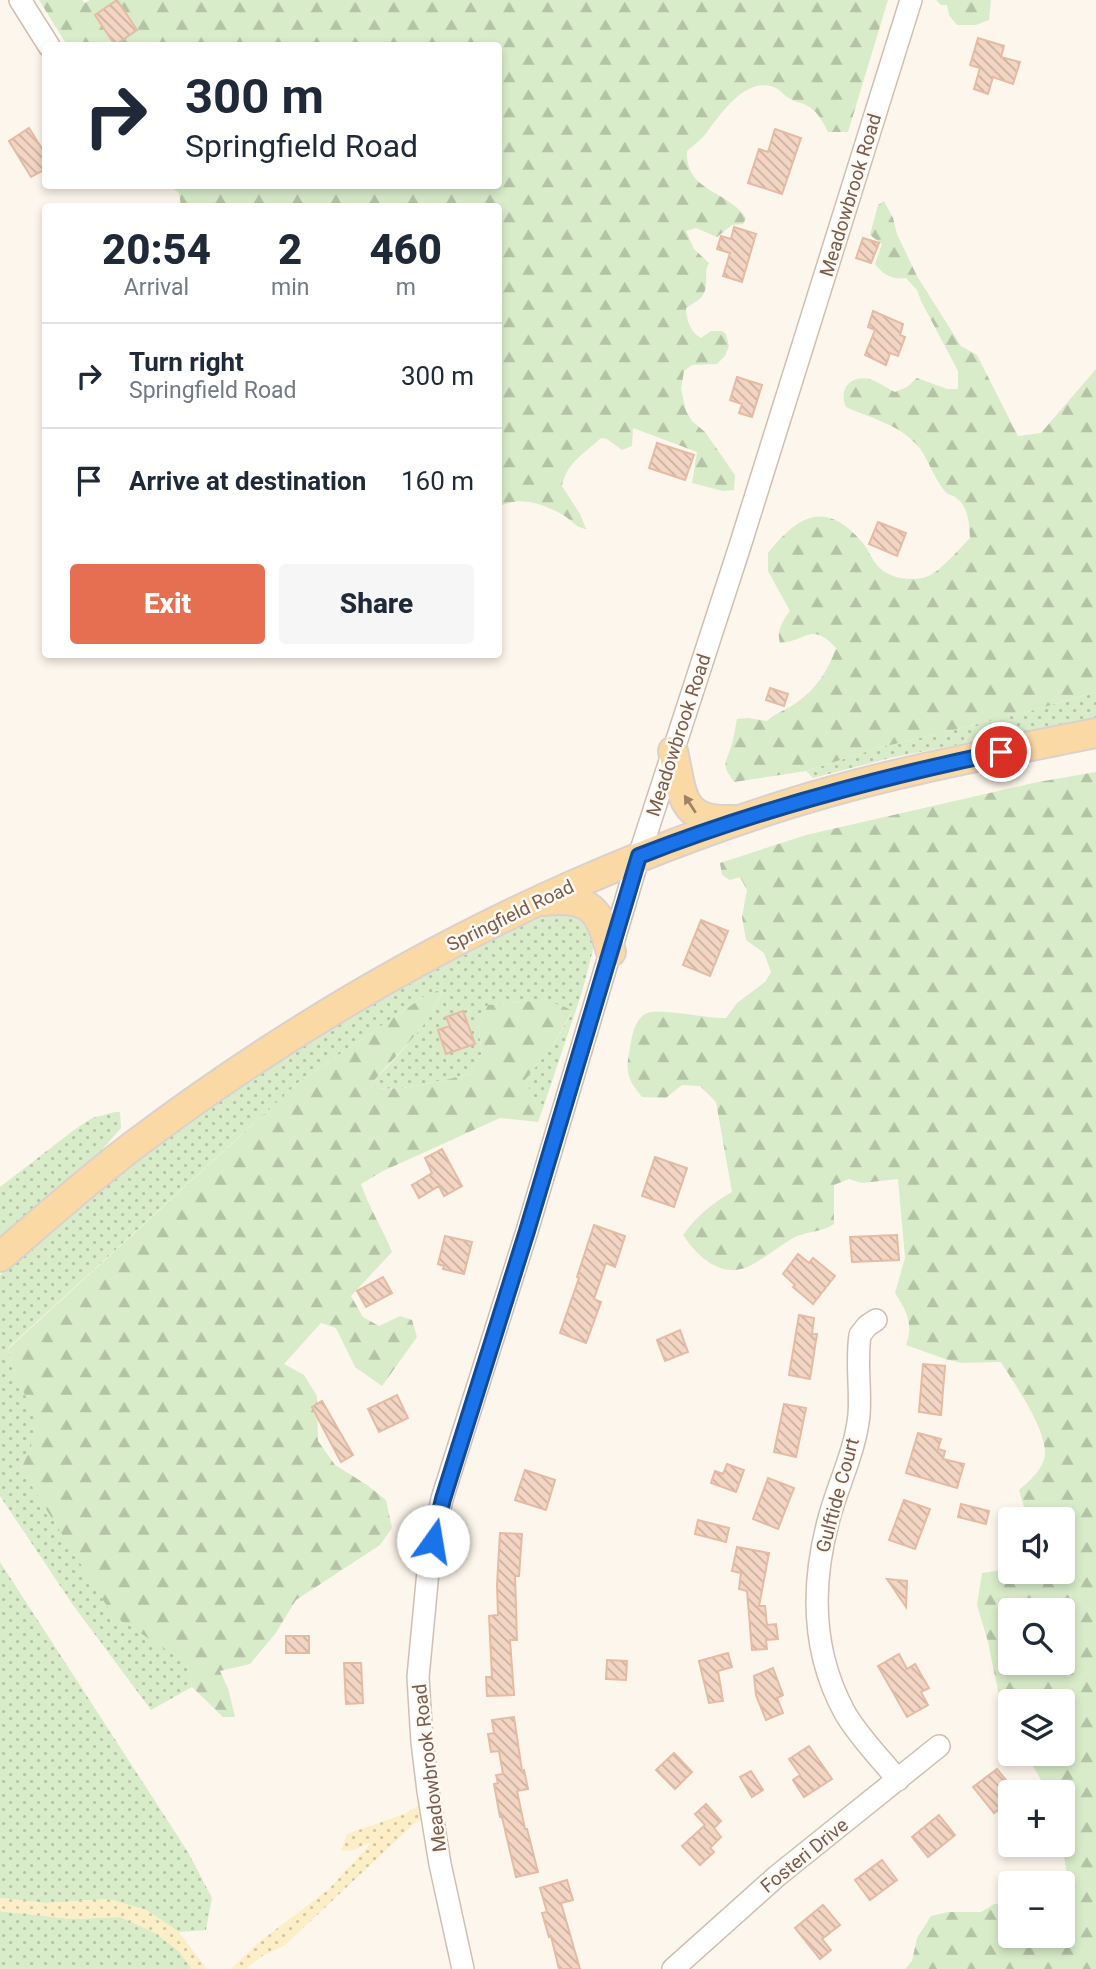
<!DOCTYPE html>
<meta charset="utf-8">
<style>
:root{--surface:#fff;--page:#f6f6f7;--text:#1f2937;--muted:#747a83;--line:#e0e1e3;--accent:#e76f51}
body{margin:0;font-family:Roboto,sans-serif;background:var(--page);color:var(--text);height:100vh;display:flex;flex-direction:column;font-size:26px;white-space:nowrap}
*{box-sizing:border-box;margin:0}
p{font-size:23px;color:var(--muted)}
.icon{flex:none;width:38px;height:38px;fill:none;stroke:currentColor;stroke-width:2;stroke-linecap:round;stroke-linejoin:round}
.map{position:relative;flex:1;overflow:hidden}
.panel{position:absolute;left:42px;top:203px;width:460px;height:455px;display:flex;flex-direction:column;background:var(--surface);border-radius:7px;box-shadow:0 4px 10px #0003}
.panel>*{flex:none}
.hud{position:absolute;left:42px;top:42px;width:460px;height:147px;border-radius:7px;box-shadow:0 4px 10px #0003;background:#fff;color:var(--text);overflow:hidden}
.fabs{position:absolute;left:998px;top:1507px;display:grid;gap:14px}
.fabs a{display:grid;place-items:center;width:77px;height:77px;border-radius:7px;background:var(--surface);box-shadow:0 4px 10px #0003;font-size:35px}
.pin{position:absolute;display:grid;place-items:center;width:60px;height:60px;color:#fff;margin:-30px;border:4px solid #fff;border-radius:50%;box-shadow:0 2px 7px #0007}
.me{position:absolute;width:77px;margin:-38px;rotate:13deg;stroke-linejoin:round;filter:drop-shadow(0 0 5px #0008)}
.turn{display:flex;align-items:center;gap:24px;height:147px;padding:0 28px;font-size:32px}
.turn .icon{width:91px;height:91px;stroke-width:2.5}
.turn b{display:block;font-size:49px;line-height:60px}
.eta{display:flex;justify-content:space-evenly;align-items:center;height:119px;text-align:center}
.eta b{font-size:42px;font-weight:800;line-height:49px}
.cta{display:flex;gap:14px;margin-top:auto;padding:14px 28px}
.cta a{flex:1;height:80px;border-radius:7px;background:var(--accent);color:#fff;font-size:28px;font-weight:800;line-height:80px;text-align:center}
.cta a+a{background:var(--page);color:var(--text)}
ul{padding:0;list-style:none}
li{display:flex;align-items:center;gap:21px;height:105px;padding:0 28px;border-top:2px solid var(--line)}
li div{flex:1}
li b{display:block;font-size:26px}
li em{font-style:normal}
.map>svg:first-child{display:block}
.grass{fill:url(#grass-dots)}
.forest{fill:url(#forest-firs);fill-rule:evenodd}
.sand{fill:url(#sand-dots)}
.building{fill:url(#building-back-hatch);stroke:#e6bba3;stroke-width:2}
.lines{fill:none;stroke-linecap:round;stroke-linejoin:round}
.minor-casing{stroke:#d1beb0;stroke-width:24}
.major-casing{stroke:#dad1cd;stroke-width:32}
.minor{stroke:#fff;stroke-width:21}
.major{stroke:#fbd9a5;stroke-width:28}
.oneway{fill:#a18267}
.route-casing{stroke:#114b97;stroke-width:18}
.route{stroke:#1a73e8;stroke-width:12}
.labels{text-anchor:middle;stroke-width:5;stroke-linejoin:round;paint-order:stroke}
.street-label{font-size:19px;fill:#7a5c4d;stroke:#fffaf3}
</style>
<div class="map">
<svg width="1096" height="1969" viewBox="0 0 1096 1969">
<defs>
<pattern id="grass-dots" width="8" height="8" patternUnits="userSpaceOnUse" patternTransform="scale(1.75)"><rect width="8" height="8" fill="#d8ecc9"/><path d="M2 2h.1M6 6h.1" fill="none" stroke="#b4c2a5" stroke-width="1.8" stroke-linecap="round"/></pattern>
<pattern id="forest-firs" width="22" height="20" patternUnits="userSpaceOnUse" patternTransform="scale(1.75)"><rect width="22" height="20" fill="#d8ecc9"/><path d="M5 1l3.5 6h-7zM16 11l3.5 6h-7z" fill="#b4c2a5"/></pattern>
<pattern id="sand-dots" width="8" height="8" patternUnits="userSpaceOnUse" patternTransform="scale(1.75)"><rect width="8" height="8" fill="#fcefc7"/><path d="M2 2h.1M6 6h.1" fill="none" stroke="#d1c5a4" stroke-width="1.8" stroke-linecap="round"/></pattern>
<pattern id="building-back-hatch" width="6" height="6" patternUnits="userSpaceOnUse" patternTransform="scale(1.75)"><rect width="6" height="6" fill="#f3d5c3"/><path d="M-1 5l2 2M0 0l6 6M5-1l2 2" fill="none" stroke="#cab0a1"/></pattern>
</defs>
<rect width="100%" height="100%" fill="#fdf6ec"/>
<path class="grass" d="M1096,692V717L890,758L813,778L806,771L878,748L1027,712Z
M567,907L584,912L596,938L582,992L541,1114L525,1080L554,1044L572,1012C554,996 511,1003 488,1005L478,1026L482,1053L470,1074C447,1079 390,1095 369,1086C390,1064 436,1018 442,990L425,996L299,1082L8,1348L14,1372L38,1420L31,1448L22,1469L187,1664L192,1687L151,1710L73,1605L0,1496V1275C134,1155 282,1049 443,966C484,945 524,924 567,907Z
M115,1112H120L121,1128L88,1166L0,1240V1187L74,1130L92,1118Z
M0,1562L188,1852L212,1898L206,1930L179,1932L146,1910L108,1899L45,1903L0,1898Z
M0,1911L72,1919L120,1917L154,1932L179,1951L192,1969H0Z"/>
<path class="forest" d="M39,0H82L85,3L90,0H888L848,132H828C822,120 817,110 804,104C799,102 793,101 789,98C784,96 781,90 776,88C746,75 722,113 707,132C702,139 694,145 687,151C685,192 728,190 746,218L743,224L732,225L717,237L696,228L686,231L694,249L709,263C703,273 709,283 704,293C701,300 692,304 686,308C686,320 691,333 701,338L711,331H722L726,334L729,346L725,356L717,364L692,365L684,371L681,389L686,411L692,421L705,432L735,475L734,490L723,491L692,483L697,452L633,428L632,446L622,450L607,439L601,438C585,453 566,463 562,486L580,514L586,529C574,527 572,520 563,515C544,504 519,495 499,507V206H181L179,193L170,186H499V46L67,45Z
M936,0H991L989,20L976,25H957L949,15L947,5H941Z
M884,201L893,218L897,234L917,276L961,346L977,355L1018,436L1041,433L1096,369V692L1027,712L878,748L806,771L734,782C721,764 725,765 731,747C734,738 735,728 737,719L748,718L767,721C775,713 786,710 796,703C816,689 828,671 836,648C811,621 808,641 780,643C776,631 783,620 790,611L768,571V553C798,516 825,499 862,542C868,549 871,558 877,565C887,578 910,582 926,577C939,573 960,548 970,538C969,524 969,506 955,497C950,494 947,495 943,489C934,477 929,462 921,450C903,425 872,419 846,407C838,390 850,375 869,379C877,381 887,388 895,392L907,387L917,378L947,389H958V371L921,301L917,290L906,278C893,280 883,275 875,264L882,244L870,235L878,205Z
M1096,772V1969H905L912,1961L917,1938L931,1916L948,1912H981L994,1904L1010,1903V1936H1062V1883L1067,1874L1062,1844V1792H1048L1026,1754H1062V1701H1010V1724L1002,1710L988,1642L977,1605L982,1573L1010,1569V1572H1062V1519H1045L1024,1507L1019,1490C1031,1480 1046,1467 1045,1450C1042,1422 1015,1385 1001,1362L961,1363L945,1359L906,1345C914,1324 906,1310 895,1293L905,1258L898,1179L862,1183L849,1179L834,1185V1224C821,1233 806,1231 793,1238C779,1246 754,1267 741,1269C716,1275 695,1253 683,1235C697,1216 712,1203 732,1192L716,1102L700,1086L682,1085L666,1098L642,1097C627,1079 625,1071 630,1048C632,1036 634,1021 645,1014C657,1007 708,1019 726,1018L737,1003L765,982L771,972L764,953L746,940L742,917L747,890L740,877L730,880L722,875L720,863L806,835L1038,782ZM1062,1610V1662H1010V1610Z
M442,989C435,1023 390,1059 370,1086C390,1095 447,1079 470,1074L482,1053L478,1026L488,1005C513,1003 550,996 572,1011L554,1044L525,1080L541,1114L538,1122L500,1118L383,1171L361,1184C369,1208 383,1229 392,1252L351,1296L363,1317L379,1326L400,1316L412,1320L417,1337L382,1386L355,1367L336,1328L321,1323L284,1364L304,1375L317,1396L318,1441L335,1465L367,1485L386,1500L392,1528L380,1545L296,1600L275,1634L250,1664L220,1671L228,1688L235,1717H223L192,1687L187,1664L112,1614L21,1469L31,1448L37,1420L14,1372L8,1349L299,1082L425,996Z"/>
<path class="sand" d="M422,1804L424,1817L415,1823L284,1946L262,1956L246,1969H231L258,1943L329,1889L372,1842L354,1850L341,1851L347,1834L404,1814Z
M0,1898L45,1903L108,1899L146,1910L179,1932L207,1969H192L179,1951L154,1932L120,1917L72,1919L0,1911Z"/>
<path class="building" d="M117,0L137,30L115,45L95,15Z
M978,38L1004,46L1001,57L1020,62L1013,84L993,77L988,94L974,89L980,68L970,65Z
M29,128L46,155V169L31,177L9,141Z
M775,129L801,138L782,194L748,183L759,149L768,152Z
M734,227L756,234L742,282L723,276L730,253L717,249L721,236L731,239Z
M863,238L879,243L871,263L856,258Z
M873,311L903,324L900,335L905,337L898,356L890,353L886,365L865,355L875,330L868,327Z
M737,377L762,385L752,417L739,413L742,404L730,400Z
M657,443L694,455L685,480L649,468Z
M878,522L906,533L897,556L869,544Z
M770,688L788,694L784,706L766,700Z
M701,920L728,931L710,976L683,965Z
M463,1011L475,1044L446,1054L438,1030L450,1026L446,1017Z
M442,1149L462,1186L444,1196L439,1186L419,1198L412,1185L432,1173L425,1158Z
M655,1157L687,1168L674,1207L642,1196Z
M594,1225L625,1236L615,1267L606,1263L594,1299L601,1302L586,1343L560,1333L579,1278L577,1277Z
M897,1235L899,1260L852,1262L850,1237Z
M445,1236L472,1242L464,1274L443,1269L444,1266L438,1264Z
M798,1254L809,1263L813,1258L835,1276L813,1304L793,1287L795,1285L783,1274Z
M383,1277L392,1293L366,1307L357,1291Z
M799,1315L814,1318L812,1334H817L810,1379L789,1375Z
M680,1330L688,1352L665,1361L657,1340Z
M923,1364L945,1366L941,1415L919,1412Z
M397,1395L408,1418L379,1432L368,1409Z
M322,1401L353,1455L341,1462L312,1407Z
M784,1404L806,1408L796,1457L774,1452Z
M918,1433L941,1439L938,1449L945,1451L943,1459L964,1464L957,1488L906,1473Z
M727,1464L744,1470L736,1492L711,1483L715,1471L723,1474Z
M525,1470L555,1480L546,1510L515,1500Z
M768,1478L794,1488L778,1529L753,1519Z
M904,1500L930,1509L915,1549L889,1540Z
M961,1504L989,1511L986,1524L958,1517Z
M698,1520L729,1528L726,1542L695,1534Z
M500,1533L522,1534L519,1576H515L517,1640H510L514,1695L487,1696L486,1677H492L489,1616L498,1615L497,1585Z
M737,1547L769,1553L759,1606H765L767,1625L776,1624L778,1639L766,1640L767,1649L752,1650L747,1591L739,1589L741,1573L732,1571Z
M887,1579L907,1581L906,1607Z
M286,1636H309V1653H286Z
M728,1653L732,1667L718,1671L723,1701L709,1703L699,1661Z
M899,1654L907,1669L915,1664L929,1688L921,1692L928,1705L907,1717L878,1666Z
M607,1660L627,1661L626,1680L606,1679Z
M344,1663H361L363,1703L346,1704Z
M773,1668L783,1695L777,1698L783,1713L766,1720L756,1695L754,1676Z
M514,1717L522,1771L524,1770L528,1789L517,1791L525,1829H527L538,1872L516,1877L502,1817H500L494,1784L498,1783L496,1775L503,1774L499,1751L491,1752L488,1734L494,1733L492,1720Z
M809,1746L832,1779L804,1797L793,1780L800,1775L789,1759Z
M674,1753L692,1772L675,1789L656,1770Z
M997,1769L1010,1785V1801L994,1813L973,1787Z
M751,1771L763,1790L752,1797L740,1777Z
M706,1804L721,1821L714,1828L721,1837L710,1848L714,1852L700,1865L682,1846L705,1825L695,1814Z
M939,1815L955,1835L928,1857L912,1837Z
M882,1860L897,1880L870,1900L855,1880Z
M567,1880L573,1900L561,1903L580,1969H559L551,1936L549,1937L542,1913L547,1912L540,1888Z
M823,1905L840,1925L822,1939L831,1950L820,1959L795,1928Z"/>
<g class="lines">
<defs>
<path id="minor" d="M20,0L49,46
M876,1320L867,1326L860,1335C856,1362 861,1389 859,1415C855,1453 837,1486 828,1522C811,1587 812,1653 845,1713C859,1737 880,1758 898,1780
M463,1969L440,1864L428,1791L422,1742L418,1677L429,1561L442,1499L527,1231L639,856L739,549L911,0
M673,1969L777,1876L939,1746"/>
<path id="major" d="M673,751C683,795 679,822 733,820
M544,901C591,896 600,910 611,952
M0,1257C45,1218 90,1178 138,1142C334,995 549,880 782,806C885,773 991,754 1096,733"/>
</defs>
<use href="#minor" class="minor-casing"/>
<use href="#major" class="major-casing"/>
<use href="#minor" class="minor"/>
<use href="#major" class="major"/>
</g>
<defs><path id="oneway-solid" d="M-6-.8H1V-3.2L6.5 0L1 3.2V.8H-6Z" transform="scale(1.75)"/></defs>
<use class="oneway" href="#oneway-solid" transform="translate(690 804) rotate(-123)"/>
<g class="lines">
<defs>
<path id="route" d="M433,1541L443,1499L527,1231L639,856C756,810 877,778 1001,752"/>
</defs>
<use href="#route" class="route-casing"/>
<use href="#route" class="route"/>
</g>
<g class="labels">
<g class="street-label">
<text transform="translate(850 195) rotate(-73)" y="7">Meadowbrook Road</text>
<text transform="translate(678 735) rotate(-72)" y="7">Meadowbrook Road</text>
<text transform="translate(510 915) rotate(-26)" y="7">Springfield Road</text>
<text transform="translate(837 1495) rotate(-75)" y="7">Gulftide Court</text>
<text transform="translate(429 1768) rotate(-97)" y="7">Meadowbrook Road</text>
<text transform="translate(804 1855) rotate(-39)" y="7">Fosteri Drive</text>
</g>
</g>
</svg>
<div class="fabs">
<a><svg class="icon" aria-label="sound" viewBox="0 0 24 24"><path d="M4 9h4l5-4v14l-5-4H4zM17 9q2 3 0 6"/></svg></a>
<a><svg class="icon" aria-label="search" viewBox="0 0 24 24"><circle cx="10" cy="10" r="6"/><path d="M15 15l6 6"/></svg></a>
<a><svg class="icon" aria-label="layers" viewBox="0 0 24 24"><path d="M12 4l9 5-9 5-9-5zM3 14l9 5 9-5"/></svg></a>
<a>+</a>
<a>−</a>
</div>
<div class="pin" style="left:1001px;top:752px;background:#d93025"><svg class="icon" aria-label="arrive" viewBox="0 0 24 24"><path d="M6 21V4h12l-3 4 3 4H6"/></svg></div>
<svg class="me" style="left:433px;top:1541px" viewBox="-20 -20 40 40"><circle r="19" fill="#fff"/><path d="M0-13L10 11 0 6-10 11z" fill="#1a73e8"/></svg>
<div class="hud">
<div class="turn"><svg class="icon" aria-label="right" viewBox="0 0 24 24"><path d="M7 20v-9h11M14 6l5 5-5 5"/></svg><div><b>300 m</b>Springfield Road</div></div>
</div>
<section class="panel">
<div class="eta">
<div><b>20:54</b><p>Arrival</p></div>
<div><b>2</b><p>min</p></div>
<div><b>460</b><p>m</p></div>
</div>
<ul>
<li><svg class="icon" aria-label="right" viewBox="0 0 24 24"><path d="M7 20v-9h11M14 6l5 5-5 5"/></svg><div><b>Turn right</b><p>Springfield Road</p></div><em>300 m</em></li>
<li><svg class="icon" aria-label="arrive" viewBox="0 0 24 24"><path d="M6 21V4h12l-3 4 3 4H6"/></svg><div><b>Arrive at destination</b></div><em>160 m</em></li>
</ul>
<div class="cta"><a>Exit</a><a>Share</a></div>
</section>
</div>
